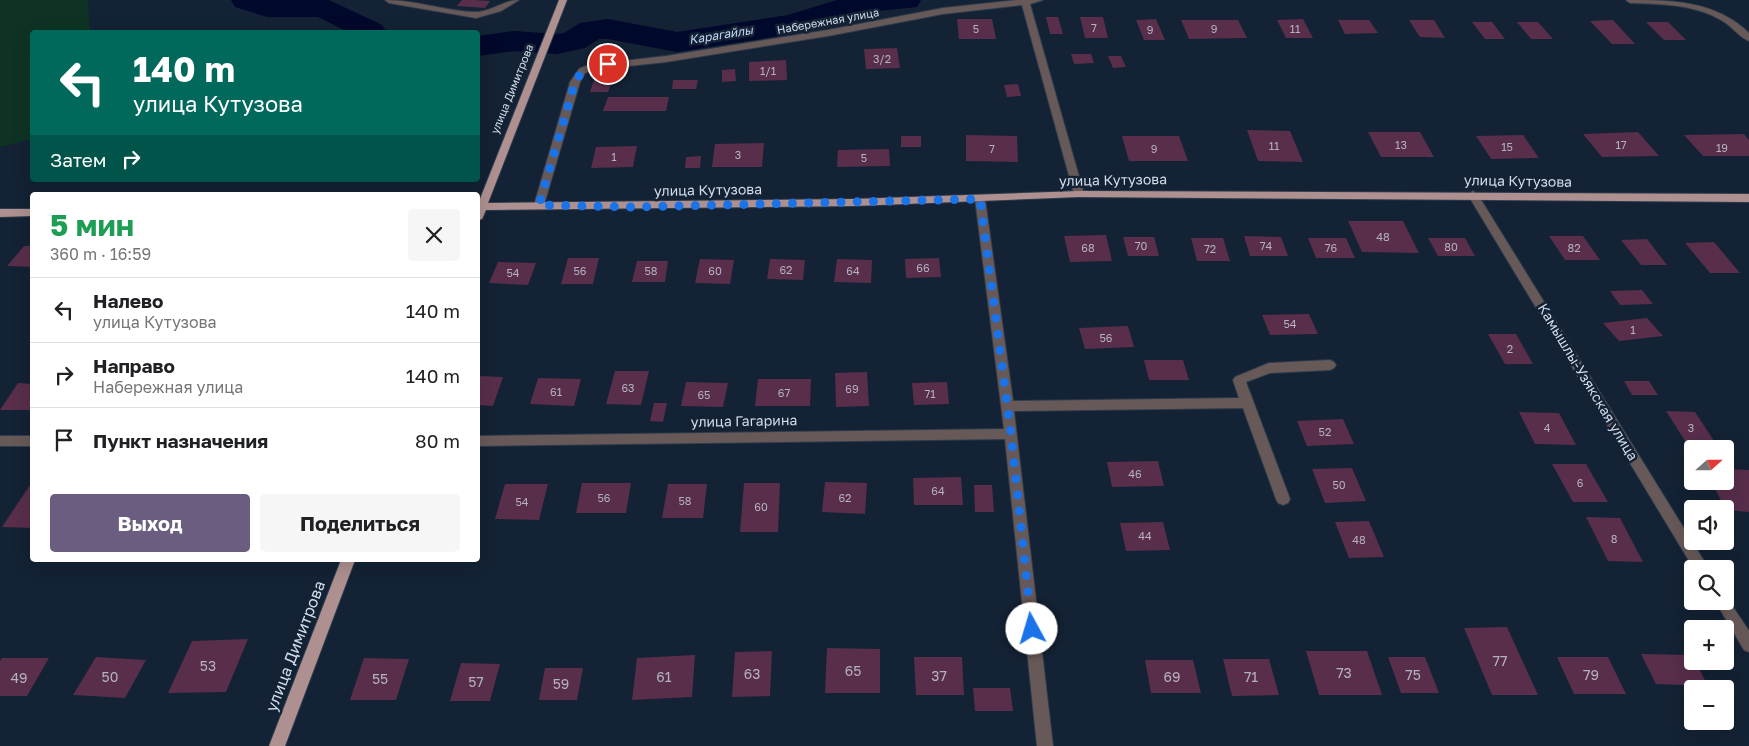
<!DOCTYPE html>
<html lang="ru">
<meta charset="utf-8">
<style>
:root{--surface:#fff;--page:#f6f6f6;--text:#202124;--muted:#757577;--line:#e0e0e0;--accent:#6a5d80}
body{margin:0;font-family:"Golos Text",sans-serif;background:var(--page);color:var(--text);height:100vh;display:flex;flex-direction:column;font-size:19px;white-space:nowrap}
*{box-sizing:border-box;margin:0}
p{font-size:16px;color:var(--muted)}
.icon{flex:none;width:28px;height:28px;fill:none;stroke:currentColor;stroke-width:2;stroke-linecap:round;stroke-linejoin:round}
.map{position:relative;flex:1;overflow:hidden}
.side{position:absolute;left:30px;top:192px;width:450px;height:370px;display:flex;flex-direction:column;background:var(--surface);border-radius:5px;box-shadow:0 5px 20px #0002}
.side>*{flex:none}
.banner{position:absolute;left:30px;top:30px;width:450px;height:152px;border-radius:5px;box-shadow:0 5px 20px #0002;background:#00695c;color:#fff;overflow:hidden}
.needle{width:32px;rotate:69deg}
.controls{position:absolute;left:1684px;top:440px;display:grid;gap:10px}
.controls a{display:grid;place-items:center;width:50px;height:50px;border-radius:5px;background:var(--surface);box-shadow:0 5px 20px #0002;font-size:25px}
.pin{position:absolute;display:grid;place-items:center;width:42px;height:42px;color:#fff;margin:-21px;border:2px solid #fff;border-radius:50%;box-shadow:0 1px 5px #0007}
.me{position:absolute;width:55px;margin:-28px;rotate:354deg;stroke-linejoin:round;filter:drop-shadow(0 0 4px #0008)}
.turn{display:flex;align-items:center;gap:18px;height:105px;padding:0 20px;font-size:22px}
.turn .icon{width:65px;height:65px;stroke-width:2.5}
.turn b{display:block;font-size:35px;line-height:42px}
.then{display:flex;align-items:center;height:48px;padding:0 20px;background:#0003;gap:10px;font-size:19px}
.round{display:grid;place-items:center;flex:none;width:52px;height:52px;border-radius:5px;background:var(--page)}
.head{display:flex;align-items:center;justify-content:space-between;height:85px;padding:0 20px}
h1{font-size:30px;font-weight:700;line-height:38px;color:#1e9e55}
.cta{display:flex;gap:10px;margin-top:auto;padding:10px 20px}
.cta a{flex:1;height:58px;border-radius:5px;background:var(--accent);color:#fff;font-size:20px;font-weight:700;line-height:58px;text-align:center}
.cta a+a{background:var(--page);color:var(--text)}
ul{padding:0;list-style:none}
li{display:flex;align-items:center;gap:15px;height:65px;padding:0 20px;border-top:1px solid var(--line)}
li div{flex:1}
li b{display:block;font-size:19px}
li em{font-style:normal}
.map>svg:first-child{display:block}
.green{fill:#0e3324}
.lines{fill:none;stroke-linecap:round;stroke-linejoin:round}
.river{fill:#00082b;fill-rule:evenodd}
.building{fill:#582e4b}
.minor-casing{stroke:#2e3c4d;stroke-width:2}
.major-casing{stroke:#2e3c4d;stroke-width:2}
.minor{fill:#675958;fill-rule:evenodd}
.major{fill:#ad908f;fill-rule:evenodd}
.route{stroke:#1a73e8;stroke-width:9;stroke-dasharray:0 16.2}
.labels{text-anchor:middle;stroke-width:5;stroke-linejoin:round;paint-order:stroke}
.far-street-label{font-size:11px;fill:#d3ddea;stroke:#132234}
.number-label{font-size:11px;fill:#b4b1c2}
.far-water-label{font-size:12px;font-style:italic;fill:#c6d7f2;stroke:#132234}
.street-label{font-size:14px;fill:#d3ddea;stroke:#132234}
.near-number-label{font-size:14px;fill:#b4b1c2}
.near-street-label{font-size:16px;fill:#d3ddea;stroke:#132234}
</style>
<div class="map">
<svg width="1749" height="746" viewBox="0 0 1749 746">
<rect width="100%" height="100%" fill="#132234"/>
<path class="green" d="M0,0H88L90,32H32V139L0,147Z"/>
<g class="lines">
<path class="river" d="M231,0H329L382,25L387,32H348L318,17H267L235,7Z
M837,0H921L917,7L859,13L792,34L677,52L608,39H599L585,48L557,54L514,51L478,56V36L514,31L557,34L564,33L580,23L608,19L677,32L788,15Z"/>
</g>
<path class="building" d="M462,0H473L490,1L485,8L457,6Z
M1046,17H1058L1063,34H1050Z
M1080,17H1103L1108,38H1085Z
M957,19H992L996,39H959Z
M1156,19L1165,40H1144L1136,20Z
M1303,19L1313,38H1286L1277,20Z
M1181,20H1238L1247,38L1189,39Z
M1338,20H1369L1378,33L1345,34Z
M1409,20H1434L1445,38L1420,37Z
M1613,20L1635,44H1612L1590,21Z
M1472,22H1492L1505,39H1485Z
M1517,22H1538L1553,39H1531Z
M1646,22H1668L1686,40H1664Z
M897,48L900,68L866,69L864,49Z
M1071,54H1091L1094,63L1074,64Z
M1108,56H1121L1126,67L1113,68Z
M786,60L787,80L749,81V62Z
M735,69L736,81L722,82V70Z
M597,71H615L608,92H590Z
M673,80H698L696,89H672Z
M1018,84L1021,96L1007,97L1004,85Z
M608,97H669L666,111H603Z
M1247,130L1290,131L1303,162L1258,161Z
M1368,132H1420L1434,157H1381Z
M1638,132L1659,156L1602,157L1583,134Z
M1744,134L1749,140V156H1703L1684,135Z
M966,135L1017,136L1018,162L966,161Z
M1523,135L1539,158L1491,159L1476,136Z
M901,136H921V147H901Z
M1122,136H1179L1188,161H1129Z
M764,143L762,167H712L715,144Z
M637,146L633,167L591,168L596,147Z
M889,149L890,166L837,167L838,150Z
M701,156L700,168H685L686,157Z
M1348,221H1403L1419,253L1362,252Z
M1106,235L1112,261L1070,262L1064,236Z
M1244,236L1281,237L1288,256H1250Z
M1549,236H1583L1600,260H1565Z
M1123,237H1154L1159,256H1128Z
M1191,238H1223L1230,261H1197Z
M1308,238H1346L1355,258H1316Z
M1428,238H1465L1475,256H1438Z
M1647,239L1667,265H1641L1621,240Z
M1714,242L1740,273H1710L1685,243Z
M24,246H32V267L7,266Z
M568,258H599L593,284H561Z
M939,258L941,277L906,278L905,259Z
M700,259L734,260L730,284L695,283Z
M770,259L805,260L803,280L767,279Z
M837,259L872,260L871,283L834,282Z
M637,261H668L665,282H632Z
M498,262L536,263L528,285L489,283Z
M1642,290L1653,304L1620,305L1610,291Z
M1309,314L1318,334L1270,335L1262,315Z
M1647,318L1663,336L1619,341L1603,323Z
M1128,326L1134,347L1085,349L1079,328Z
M1488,334H1516L1533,364H1505Z
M1144,360H1183L1189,380H1149Z
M615,371H649L641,405L606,404Z
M867,372L869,406L836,407L835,373Z
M478,376L503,377L493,406L478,405Z
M538,378L581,379L574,406L530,404Z
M758,379H811L810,406H755Z
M1624,381H1649L1658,395H1632Z
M686,382L728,383L723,407L681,406Z
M947,382L949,404L914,405L912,383Z
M18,383L32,384V410H0Z
M654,403H667L663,422L650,421Z
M1666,411L1695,412L1716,444H1687Z
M1519,412L1559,413L1576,445L1535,444Z
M1343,419L1354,444L1307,446L1297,421Z
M1158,461L1164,486L1112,487L1107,462Z
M1552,464H1586L1608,502H1573Z
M1352,468L1366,501L1325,503L1312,469Z
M1725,469L1749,470V512L1726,510L1711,481H1725Z
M961,477L963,505H914L913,478Z
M32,482V528L2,527Z
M825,482L867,483L865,514L822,512Z
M582,483H631L626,513H576Z
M744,483H780L778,532H740Z
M505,484H548L539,520L495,519Z
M668,484H707L703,518H662Z
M974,485H992L994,512H975Z
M1586,517L1620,518L1643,562L1608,561Z
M1369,521L1384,557L1349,558L1335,522Z
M1163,522L1170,550L1126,551L1120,523Z
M1507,627L1538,695H1492L1464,628Z
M248,639L226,692L168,693L192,641Z
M827,648L880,649V693H825Z
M772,651L770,696L732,697L735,652Z
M1306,651H1367L1382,695H1319Z
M1641,654L1692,655V661H1695L1708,686L1656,684Z
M695,655L692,697L632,700L637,658Z
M96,657L146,660L125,698L73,695Z
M914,657H962L964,695H916Z
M1388,657H1425L1439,693H1401Z
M1557,657H1608L1626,694H1574Z
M2,658H49L27,696H0V661Z
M364,658L409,659L396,700H350Z
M1223,659H1269L1279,695L1232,696Z
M1145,660H1193L1201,693H1151Z
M461,663L500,664L490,701H450Z
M545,668H583L577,700H539Z
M973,688H1010L1013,711H975Z"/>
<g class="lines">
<defs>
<path id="minor" d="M385,0C416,0 445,11 474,12C490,13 503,0 519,0L501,11L476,18L389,3Z
M1017,0H1043L1030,4L1084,194L1083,196L1079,197L1074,194L1022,5L943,14L828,36L666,62L593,70L585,73L580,82L544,205L539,209L534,205L570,82L579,69L588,65L666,56L828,30L943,8Z
M1626,0C1670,0 1715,0 1749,33V41C1739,37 1731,25 1721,20C1694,4 1660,4 1630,3Z
M1473,191L1478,195L1709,569H1694L1468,195Z
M980,195L985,199L1013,401L1239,398L1233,380L1235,377L1269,363L1330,360L1334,362L1336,365L1334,368L1330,370L1270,373L1246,382L1290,499L1288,503L1283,505L1278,503L1276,499L1243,408L1014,411L1053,746H1037L1005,439L478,446V436L1004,429L975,199Z
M0,436H32V446H0Z
M1725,595L1749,631V652L1744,650L1715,601H1725Z"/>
<path id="major" d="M559,0H567L488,203L854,199L1079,191L1749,194V202L1079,197L854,206L486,210L482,219L478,220V204Z
M0,209H32V216L0,217Z
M341,560H355L285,746H269Z"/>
</defs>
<use href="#minor" class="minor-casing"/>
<use href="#major" class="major-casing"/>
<use href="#minor" class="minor"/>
<use href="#major" class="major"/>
</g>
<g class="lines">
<path class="route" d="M608,64C590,67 584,67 575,82L539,205L632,207L980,199L1011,434L1032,629"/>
</g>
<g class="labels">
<g class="far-street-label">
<text transform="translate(828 21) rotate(-10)" y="4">Набережная улица</text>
<text transform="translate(512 89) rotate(-68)" y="4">улица Димитрова</text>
</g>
<g class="number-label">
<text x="1094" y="32">7</text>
<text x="976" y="33">5</text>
<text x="1214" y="33">9</text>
<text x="1295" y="33">11</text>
<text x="1150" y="34">9</text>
<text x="882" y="63">3/2</text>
<text x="768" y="75">1/1</text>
<text x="1401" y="149">13</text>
<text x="1621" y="149">17</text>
<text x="1274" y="150">11</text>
<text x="1507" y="151">15</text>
<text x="1722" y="152">19</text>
<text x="992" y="153">7</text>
<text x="1154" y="153">9</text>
<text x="738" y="159">3</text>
<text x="614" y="161">1</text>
<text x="864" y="162">5</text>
<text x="1383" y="241">48</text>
<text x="1141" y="250">70</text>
<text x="1266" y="250">74</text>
<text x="1451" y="251">80</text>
<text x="1088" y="252">68</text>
<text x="1331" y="252">76</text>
<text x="1574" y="252">82</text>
<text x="1210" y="253">72</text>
<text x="923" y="272">66</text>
<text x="786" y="274">62</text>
<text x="580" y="275">56</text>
<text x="651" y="275">58</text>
<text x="715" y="275">60</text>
<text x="853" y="275">64</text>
<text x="513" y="277">54</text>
<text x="1290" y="328">54</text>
<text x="1633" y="334">1</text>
<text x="1106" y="342">56</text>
<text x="1510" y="353">2</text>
<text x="628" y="392">63</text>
<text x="852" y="393">69</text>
<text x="556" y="396">61</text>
<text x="784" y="397">67</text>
<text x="930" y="398">71</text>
<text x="704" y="399">65</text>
<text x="1547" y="432">4</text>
<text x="1691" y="432">3</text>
<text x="1325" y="436">52</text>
<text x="1135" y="478">46</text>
<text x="1580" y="487">6</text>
<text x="1339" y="489">50</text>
<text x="938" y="495">64</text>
<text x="604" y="502">56</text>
<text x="845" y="502">62</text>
<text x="685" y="505">58</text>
<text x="522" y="506">54</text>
<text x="761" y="511">60</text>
<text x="1145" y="540">44</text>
<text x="1614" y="543">8</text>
<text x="1359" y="544">48</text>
</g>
<g class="far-water-label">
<text transform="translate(721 35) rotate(-9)" y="4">Карагайлы</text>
</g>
<g class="street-label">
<text transform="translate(1113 180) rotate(-1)" y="5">улица Кутузова</text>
<text transform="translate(1518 181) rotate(1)" y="5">улица Кутузова</text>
<text transform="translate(708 190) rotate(-1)" y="5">улица Кутузова</text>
<text transform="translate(1588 382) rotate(59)" y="5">Камышлы-Узякская улица</text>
<text transform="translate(744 421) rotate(-1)" y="5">улица Гагарина</text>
</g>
<g class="near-number-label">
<text x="1500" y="666">77</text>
<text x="208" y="671">53</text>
<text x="853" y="676">65</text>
<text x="1344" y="678">73</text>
<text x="752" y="679">63</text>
<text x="1413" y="680">75</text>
<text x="1591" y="680">79</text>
<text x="939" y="681">37</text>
<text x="110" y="682">50</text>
<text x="664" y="682">61</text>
<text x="1172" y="682">69</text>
<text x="1251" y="682">71</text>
<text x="19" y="683">49</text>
<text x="380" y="684">55</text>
<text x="476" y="687">57</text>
<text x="561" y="689">59</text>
</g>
<g class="near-street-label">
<text transform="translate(295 646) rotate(-69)" y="6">улица Димитрова</text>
</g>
</g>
</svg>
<div class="controls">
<a><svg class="needle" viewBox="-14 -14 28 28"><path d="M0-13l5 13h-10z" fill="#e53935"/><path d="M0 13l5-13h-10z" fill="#757577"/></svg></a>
<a><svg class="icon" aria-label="sound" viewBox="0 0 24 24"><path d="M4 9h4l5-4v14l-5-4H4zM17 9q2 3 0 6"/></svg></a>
<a><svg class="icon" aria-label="search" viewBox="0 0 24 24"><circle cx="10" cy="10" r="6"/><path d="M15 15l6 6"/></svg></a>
<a>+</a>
<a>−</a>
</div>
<div class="pin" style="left:608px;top:64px;background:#d93025"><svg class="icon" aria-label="arrive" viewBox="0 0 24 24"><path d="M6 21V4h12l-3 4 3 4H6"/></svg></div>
<svg class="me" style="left:1032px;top:629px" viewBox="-20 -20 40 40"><circle r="19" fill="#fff"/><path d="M0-13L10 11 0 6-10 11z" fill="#1a73e8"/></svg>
<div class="banner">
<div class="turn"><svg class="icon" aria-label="left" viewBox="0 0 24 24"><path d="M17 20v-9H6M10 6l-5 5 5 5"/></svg><div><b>140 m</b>улица Кутузова</div></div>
<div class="then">Затем<svg class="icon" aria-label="right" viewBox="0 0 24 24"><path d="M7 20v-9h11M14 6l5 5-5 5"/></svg></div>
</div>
<section class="side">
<div class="head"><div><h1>5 мин</h1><p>360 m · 16:59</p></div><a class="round"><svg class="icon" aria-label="close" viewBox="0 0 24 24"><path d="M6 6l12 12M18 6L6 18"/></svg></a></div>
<ul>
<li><svg class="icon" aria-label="left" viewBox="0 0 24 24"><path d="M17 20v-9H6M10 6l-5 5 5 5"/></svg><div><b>Налево</b><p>улица Кутузова</p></div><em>140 m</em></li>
<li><svg class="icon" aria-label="right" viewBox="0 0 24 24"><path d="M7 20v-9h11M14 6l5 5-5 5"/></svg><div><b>Направо</b><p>Набережная улица</p></div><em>140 m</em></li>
<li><svg class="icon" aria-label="arrive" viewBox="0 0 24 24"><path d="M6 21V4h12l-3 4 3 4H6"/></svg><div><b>Пункт назначения</b></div><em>80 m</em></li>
</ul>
<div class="cta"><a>Выход</a><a>Поделиться</a></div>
</section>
</div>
